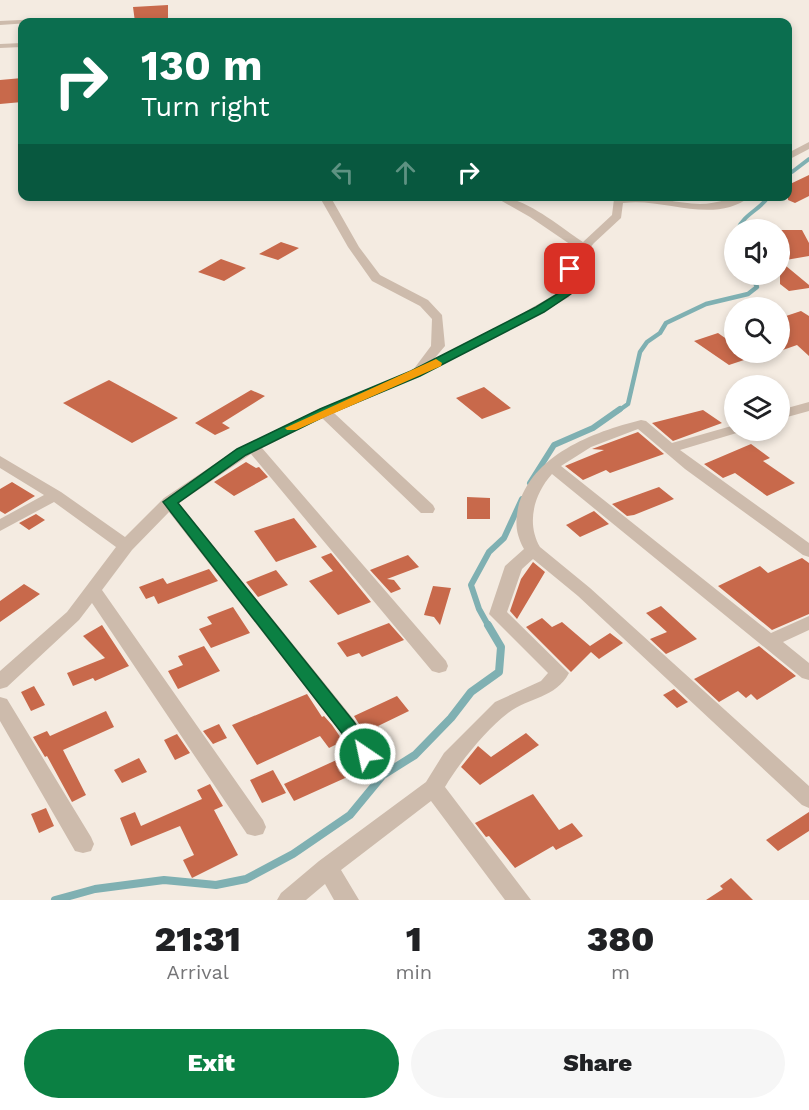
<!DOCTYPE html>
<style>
:root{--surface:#fff;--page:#f6f6f6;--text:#202124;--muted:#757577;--accent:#0b8043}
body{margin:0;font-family:"Work Sans",sans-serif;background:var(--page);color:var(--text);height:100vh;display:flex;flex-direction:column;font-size:22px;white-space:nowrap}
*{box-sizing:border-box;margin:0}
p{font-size:20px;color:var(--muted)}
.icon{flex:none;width:33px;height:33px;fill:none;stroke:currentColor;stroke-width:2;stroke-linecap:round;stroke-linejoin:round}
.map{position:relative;height:900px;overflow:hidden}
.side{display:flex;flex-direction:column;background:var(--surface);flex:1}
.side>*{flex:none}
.top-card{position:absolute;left:18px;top:18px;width:774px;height:183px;border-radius:12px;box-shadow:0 3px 9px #0003;background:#0b6e4f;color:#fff;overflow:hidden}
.fabs{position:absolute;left:724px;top:219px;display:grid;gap:12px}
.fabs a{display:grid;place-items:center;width:66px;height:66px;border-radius:50%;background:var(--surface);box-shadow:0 3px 9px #0003;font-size:30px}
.pin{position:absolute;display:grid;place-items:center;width:51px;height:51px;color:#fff;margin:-26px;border-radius:12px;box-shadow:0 3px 9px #0006}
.me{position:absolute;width:66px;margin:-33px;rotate:326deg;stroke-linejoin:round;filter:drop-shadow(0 0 4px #0008)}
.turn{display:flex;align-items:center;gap:21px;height:126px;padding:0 24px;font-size:27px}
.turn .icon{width:78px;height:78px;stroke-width:2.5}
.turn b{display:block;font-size:42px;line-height:51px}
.lanes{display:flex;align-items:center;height:57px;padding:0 24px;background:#0003;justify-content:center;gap:30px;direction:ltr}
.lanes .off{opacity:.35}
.eta{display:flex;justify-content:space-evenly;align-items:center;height:102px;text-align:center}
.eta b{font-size:36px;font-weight:800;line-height:42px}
.cta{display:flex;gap:12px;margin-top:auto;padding:12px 24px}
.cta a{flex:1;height:69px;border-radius:36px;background:var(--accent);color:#fff;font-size:24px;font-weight:800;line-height:69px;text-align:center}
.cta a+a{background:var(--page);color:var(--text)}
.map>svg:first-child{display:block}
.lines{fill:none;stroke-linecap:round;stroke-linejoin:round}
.stream-far3{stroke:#7fb0b2;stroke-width:4}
.stream-far2{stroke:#7fb0b2;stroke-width:4.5}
.stream-far1{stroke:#7fb0b2;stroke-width:6}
.stream{stroke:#7fb0b2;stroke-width:8}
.building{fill:#c8694b}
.street{fill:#cdbbac;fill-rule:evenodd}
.route{fill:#0b8043;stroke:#07532c;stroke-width:1.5}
.slow{fill:#f59e0b}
</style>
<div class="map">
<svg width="809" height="900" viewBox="0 0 809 900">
<rect width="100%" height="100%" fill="#f4ebe1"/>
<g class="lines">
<path class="stream-far3" d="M788,172H792L809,159
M737,230C744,214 760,210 769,196
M735,236V239"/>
<path class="stream-far2" d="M618,411L628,404L640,352L647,342L660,333L666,323L706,304L748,294L757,287L751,274"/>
<path class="stream-far1" d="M530,483L554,445L593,428L620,409
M489,627L479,609L471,585L489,552L504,538L522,499"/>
<path class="stream" d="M55,900L95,889L164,880L216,885L246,879L293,854L350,815L383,775L415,755L451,718L471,692L499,672L501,647L488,625"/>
</g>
<path class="building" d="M168,5V22H135L133,7Z
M22,78V102L0,104V80Z
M809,175V196L795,203L788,200V185Z
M780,230H802L809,243V256L780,261Z
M281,242L299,248L278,260L259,254Z
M221,259L246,268L224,281L198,272Z
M780,261L809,285V288L789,291L780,284Z
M801,311L809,316V356L797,345L780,351V318Z
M718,333L735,345V352H746L753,357L729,365L694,341Z
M109,380L153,404L178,418L132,443L63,403Z
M484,387L511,408L482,419L456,398Z
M251,390L265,396L222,423L230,428L215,435L195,423Z
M703,410L722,423L673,441L652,423Z
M638,432L664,454L610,473L606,470L583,480L565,466L604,450L592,449Z
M751,444L770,458L763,461L795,483L767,496L735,473L723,478L704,464Z
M246,462L256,468L259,467L268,477L234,496L214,482Z
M12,482L35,496L5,514L0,511V489Z
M659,487L674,499L634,515L627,516L612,504Z
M467,497L490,498V519H467Z
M594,511L609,524L580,537L566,525Z
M36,514L45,520L29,530L19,523Z
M294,518L317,547L276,562L254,531Z
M331,553L371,602L338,615L309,581L333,571L321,557Z
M408,555L419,567L387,579L394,580L401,589L391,593L370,570Z
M802,558L809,563V614L772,630L718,586L760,566L768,573Z
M533,562L545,572L517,619L510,611L521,579Z
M209,569L218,581L158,604L154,596L146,599L139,587L163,578L167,584Z
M276,570L288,585L258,597L246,582Z
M24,584L40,594L0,622V601Z
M433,586L451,588L440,625L434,617L424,615Z
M661,606L697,639L666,654L650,639L667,632L646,613Z
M233,607L250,633L211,648L199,629L212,624L207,617Z
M542,618L552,627L562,622L590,646L610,633L623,643L599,659L591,652L571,672L526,627Z
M389,623L404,640L362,657L359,653L347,657L337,643Z
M102,625L129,666L95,681L93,678L73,686L67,673L105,658L83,636Z
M204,646L220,671L178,689L168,671L183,665L178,656Z
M759,646L796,676L757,700L751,694L746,698L738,691L719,702L694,679Z
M34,686L45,705L31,711L21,692Z
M674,689L688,702L677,708L663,695Z
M307,694L322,717L324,716L332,725L343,741L329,748L320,736L257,765L232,725Z
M397,696L409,711L378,726L387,738L372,745L354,716Z
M106,711L114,727L63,750L86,795L72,802L47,756L45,757L33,737L47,731L50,736Z
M219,724L227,738L213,744L203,731Z
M526,733L539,745L480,785L461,767L478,746L491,757Z
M177,734L190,753L175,760L164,740Z
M343,757L354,774L294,801L284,784Z
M139,758L147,772L122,783L114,770Z
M273,770L286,793L262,803L250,780Z
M210,784L223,806L214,810L238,855L192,878L183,860L194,855L180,826L131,846L120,818L135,812L141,826L202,799L197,790Z
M533,794L559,830L572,823L583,836L556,850L553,846L515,868L489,836L486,837L475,823Z
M46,808L54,826L39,833L31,814Z
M809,812V831L778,851L766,840Z
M731,878L753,900H706L723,889L720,886Z"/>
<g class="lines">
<path class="street" d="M41,19L44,22L0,25V21Z
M22,43V47L0,48V44Z
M809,142V149L788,160V153Z
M319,196H330L359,247L380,275L428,300L442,315L445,346L434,359L511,320L559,292L563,271L577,249L530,217L493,196C525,196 557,225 583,242L612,215L614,199C644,192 670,203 700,204C718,204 733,196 751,196C713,226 665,197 623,203L621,218L594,243L580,260L575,271L569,297C493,342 415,379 334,413L433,505L435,509L433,513H421L322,418L262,448L446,661L448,666L446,671L439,673L432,671L251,454L179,503L355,721L375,754L372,760C355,766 349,745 341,733L169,512L132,550L102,590L263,820L266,827L263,834L255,836L247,834L92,603L79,620L7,687L0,689V671L67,612L116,547L54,502L0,531V519L44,495L0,468V456L61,492L125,537L164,498L237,449L319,409L413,370L431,346L432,319L420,306L372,281L348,247Z
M809,402V411L780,419V410Z
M641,420L646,421L672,443L735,425V430H741L740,432L680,450L809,543V557L803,555L685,469L638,429L591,447L561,466L771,633L809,616V630L783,642L809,663V680L802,678L552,474C534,494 526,523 540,547L590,588L809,786V808L802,805L578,596L533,559L522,569L507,612L569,673C556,698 529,697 508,713C486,730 459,763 445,787L531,900H505L431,801L341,870L359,900H334L325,884L306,900H277L281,893L319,861L426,782L444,753L495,702L541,681L548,673L489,614L505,566L524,549C516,534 515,524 518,508C531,455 593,432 641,420Z
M0,697L7,699L91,837L94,844L91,851L83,853L75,851L0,721Z"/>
</g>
<path class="route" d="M570,266L576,269L570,286L571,294L544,312L420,376L329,414L246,455L178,503L354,722L375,754L372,759C356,764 349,744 341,732L163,502L237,449L320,409L411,371L536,307L559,293L565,269Z"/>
<path class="slow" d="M436,359L442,363L441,366L296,430H287L285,428Z"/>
</svg>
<div class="fabs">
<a><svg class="icon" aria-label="sound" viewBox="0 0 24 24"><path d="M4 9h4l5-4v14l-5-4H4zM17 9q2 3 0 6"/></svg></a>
<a><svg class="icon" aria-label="search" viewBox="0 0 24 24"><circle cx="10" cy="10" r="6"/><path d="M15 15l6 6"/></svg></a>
<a><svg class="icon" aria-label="layers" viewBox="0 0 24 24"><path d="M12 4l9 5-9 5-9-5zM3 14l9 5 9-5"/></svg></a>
</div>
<div class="pin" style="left:570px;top:269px;background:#d93025"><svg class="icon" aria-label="arrive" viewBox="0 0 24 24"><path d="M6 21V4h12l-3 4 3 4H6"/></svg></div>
<svg class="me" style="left:365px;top:754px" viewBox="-20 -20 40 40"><circle r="17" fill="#0b8043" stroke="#fff" stroke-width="3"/><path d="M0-11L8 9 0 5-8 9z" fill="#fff"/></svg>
<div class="top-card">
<div class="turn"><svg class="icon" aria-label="right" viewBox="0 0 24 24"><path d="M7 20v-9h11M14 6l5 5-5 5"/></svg><div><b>130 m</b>Turn right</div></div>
<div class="lanes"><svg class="icon off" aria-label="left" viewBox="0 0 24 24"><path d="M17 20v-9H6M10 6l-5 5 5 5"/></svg><svg class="icon off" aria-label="ahead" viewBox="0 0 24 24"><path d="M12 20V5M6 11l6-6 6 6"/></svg><svg class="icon" aria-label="right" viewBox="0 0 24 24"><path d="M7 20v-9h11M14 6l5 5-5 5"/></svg></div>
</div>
</div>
<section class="side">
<div class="eta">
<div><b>21:31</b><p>Arrival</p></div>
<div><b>1</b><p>min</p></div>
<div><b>380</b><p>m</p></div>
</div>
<div class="cta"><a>Exit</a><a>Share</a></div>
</section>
